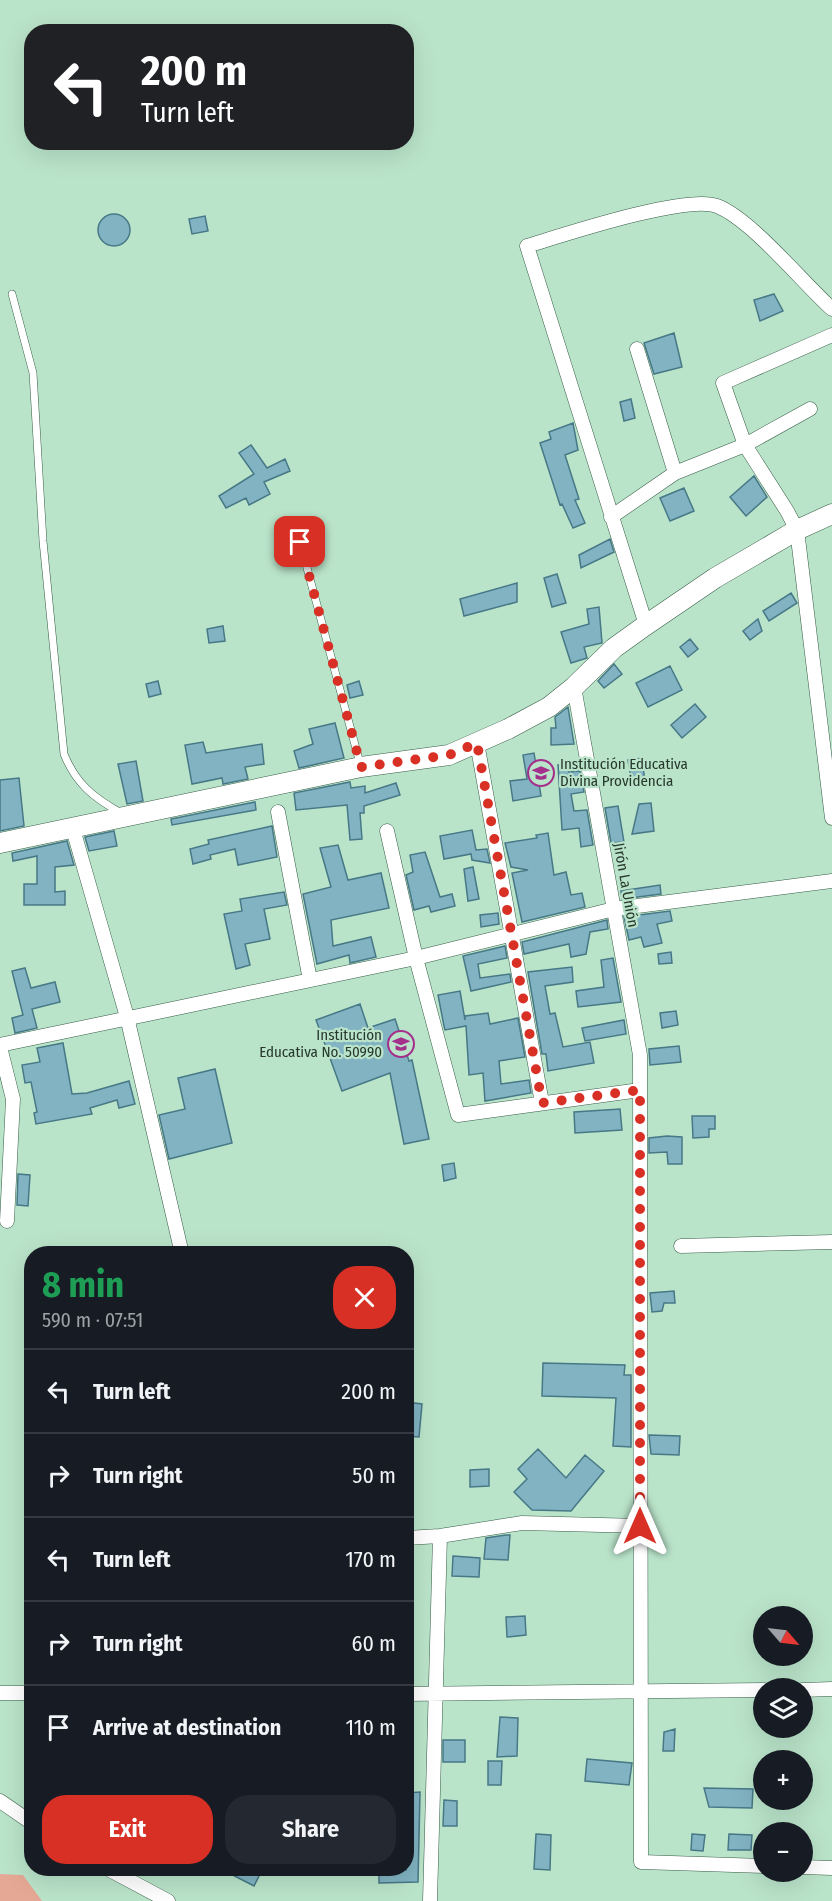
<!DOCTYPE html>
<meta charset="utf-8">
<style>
:root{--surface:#171b24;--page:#242831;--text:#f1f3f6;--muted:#9ea1a6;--line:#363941;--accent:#d93025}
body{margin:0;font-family:"Fira Sans Condensed",sans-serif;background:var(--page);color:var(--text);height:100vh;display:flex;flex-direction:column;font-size:22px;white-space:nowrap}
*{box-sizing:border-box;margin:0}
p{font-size:20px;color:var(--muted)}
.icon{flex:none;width:33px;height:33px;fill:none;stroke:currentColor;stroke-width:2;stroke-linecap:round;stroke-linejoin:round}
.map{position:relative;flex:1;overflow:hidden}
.drawer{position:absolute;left:24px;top:1246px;width:390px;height:630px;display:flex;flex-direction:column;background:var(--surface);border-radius:24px;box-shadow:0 6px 24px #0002}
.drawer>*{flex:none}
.hud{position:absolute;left:24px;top:24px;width:390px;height:126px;border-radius:24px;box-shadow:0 6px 24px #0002;background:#202124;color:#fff;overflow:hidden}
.needle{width:39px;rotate:118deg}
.controls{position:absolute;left:753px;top:1606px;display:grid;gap:12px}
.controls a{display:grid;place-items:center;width:60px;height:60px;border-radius:50%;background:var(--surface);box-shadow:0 6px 24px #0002;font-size:30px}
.pin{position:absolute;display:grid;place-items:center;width:51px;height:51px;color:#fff;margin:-26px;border-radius:12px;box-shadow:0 3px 9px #0006}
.me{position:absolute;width:66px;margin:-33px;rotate:0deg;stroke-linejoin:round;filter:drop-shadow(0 0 4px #0008)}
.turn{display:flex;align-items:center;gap:21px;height:126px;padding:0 18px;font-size:27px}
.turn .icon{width:78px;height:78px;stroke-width:2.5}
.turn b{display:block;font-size:42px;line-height:51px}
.round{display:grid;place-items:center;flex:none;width:63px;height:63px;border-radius:24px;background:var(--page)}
.summary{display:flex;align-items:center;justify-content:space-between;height:102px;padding:0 18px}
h1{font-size:36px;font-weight:700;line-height:45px;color:#1e9e55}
.button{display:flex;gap:12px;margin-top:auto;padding:12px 18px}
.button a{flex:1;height:69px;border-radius:24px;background:var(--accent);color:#fff;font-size:24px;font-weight:700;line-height:69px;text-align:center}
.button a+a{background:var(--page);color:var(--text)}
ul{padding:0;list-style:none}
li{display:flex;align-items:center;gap:18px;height:84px;padding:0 18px;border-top:2px solid var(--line)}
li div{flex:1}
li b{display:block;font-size:22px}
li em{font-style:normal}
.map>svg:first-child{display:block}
.green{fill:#e5a895}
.building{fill:#81b3c2;stroke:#477886;stroke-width:1.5}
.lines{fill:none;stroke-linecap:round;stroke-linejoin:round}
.lane-casing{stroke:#375d47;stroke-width:8}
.street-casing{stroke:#375d47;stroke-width:15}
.secondary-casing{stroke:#375d47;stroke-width:21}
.lane{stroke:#fff;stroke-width:7}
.street{stroke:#fff;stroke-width:14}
.secondary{stroke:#fff;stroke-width:20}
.route{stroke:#d93025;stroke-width:10;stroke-dasharray:0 18}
.labels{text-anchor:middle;stroke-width:4.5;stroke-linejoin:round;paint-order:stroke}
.poi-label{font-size:15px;fill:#27382d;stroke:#bae4ca;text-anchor:start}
.street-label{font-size:15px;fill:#27382d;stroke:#bae4ca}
</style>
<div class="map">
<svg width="832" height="1901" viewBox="0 0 832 1901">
<rect width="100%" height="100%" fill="#bae4ca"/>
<path class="green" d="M0,1874L23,1875L42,1901H0Z"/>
<path class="building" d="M98 230a16 16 0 1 1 32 0a16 16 0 1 1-32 0Z
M205,216L208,231L192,234L189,219Z
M774,294L783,311L760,321L754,300Z
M674,333L682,367L654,374L644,343Z
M631,399L635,418L624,421L620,402Z
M573,423L578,450L565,455L579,499L575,500L585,523L573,528L562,504L560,505L540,443L551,439L549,432Z
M251,445L267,468L285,459L290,471L264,482L270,494L249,505L246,498L226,508L219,496L254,474L239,453Z
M754,476L767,497L746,516L730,497Z
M684,488L694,511L670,521L660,498Z
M610,539L614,552L581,568L579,555Z
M557,574L566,603L552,607L544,578Z
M517,583V602L464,616L460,599Z
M791,593L797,603L769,621L763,611Z
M599,607L602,643L584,647L587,658L571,663L561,632L589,624L587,609Z
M758,619L762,631L750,640L743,631Z
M223,626L225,641L209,643L207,629Z
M690,639L698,649L688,657L680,647Z
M614,664L622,674L604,688L598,681Z
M670,666L682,690L648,707L636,683Z
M158,681L161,694L149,697L146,684Z
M359,681L363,695L350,698L347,685Z
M695,704L706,717L682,738L671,725Z
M568,707L574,744L551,745V728H556L555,717Z
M335,723L344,758L299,768L294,751L313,744L309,729Z
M203,742L206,753L262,744L264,764L245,767L248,779L223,784L222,778L192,784L185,745Z
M534,753L541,796L513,801L510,781L527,779L523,755Z
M642,758L645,782L632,784L628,760Z
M136,761L143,801L127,804L118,764Z
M569,764V772L580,771L584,792L571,794L574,811L587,810L593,845L581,847L579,828L562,830L558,765Z
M19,778L24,826L0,831V780Z
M350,782L351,788L365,786V793L396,783L400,795L364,806V813H360L362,839L350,840L347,805L296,810L294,793Z
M255,802L256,810L172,825L171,819Z
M651,803L654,831L632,834L639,804Z
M618,806L624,842L611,843L605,808Z
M272,826L277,857L238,865L235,849L210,855L211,859L193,864L190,849L209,844L208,840Z
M472,830L476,850L487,849L490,863L472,860L471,854L444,859L440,836Z
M114,831L117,846L89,851L85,837Z
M548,833L554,875L566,872L571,895L582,893L585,907L522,922L512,873L528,870L511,867L505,843L537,838L536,835Z
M67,841L74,865L55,867V892L65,891V905H24V884H37V856L13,861L12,853Z
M338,845L348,880L381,873L389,908L331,920L333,946L371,937L376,957L350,963L349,955L317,964L303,894L331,887L320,848Z
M425,852L440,897L452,894L455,906L431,912L429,906L414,910L406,875L413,872L410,855Z
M473,867L479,899L468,901L464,869Z
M660,885L661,894L622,899L621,891Z
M284,892L287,905L264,909L270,939L245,944L250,965L236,969L224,914L242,911L240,899Z
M670,911L672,921L657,924L662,943L644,947L641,937L629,940L624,917Z
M498,913L499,924L481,927L480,915Z
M607,920L608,929L590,932L586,954L571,957L569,944L524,954L522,942Z
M505,946L507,958L478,964L480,978L510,974L511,982L471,991L463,956Z
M671,952L672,963L659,964L658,954Z
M613,958L621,1002L578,1007L576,991L604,987L601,960Z
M572,967L573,982L545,986L550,1014L555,1013L563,1047L590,1042L594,1063L548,1071L546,1054H542L528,972Z
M25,968L31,988L55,982L60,1002L32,1009L37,1028L15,1033L12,1018L23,1015L12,971Z
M460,991L465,1020V1016L488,1013L490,1024L518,1018L525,1057L499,1061L501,1084L529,1080L531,1093L485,1101L483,1073L469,1075L466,1026L445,1030L444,1026L438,995Z
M360,1004L368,1028L395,1019L409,1061L412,1060L429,1139L404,1144L390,1073L342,1091L316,1020Z
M676,1011L678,1025L662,1028L660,1013Z
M624,1020L626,1034L585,1041L582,1028Z
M63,1043L72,1094L87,1093L129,1081L135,1104L119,1108L117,1100L90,1108L92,1114L36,1124L34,1113L37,1112L31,1082L25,1083L22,1065L40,1062L37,1048Z
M679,1046L681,1062L650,1065L649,1049Z
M215,1069L232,1143L169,1159L159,1115L185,1109L178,1078Z
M620,1109L622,1130L575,1133L574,1112Z
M692,1116H715V1129H709V1137L693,1138Z
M667,1136L682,1137V1164H668L667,1152L649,1153V1138Z
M454,1163L456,1178L444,1181L442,1165Z
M18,1174L30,1175L28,1206L17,1205Z
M674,1291L675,1303H664L662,1311L652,1312L650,1293Z
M543,1363L625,1365L624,1375H631V1447L613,1446L616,1398L542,1396Z
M406,1402L422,1404L419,1437L406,1436Z
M649,1435L680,1436L679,1455L651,1454Z
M538,1449L566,1478L585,1455L604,1471L571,1511L532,1510L514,1492L527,1479L518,1469Z
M489,1469V1486L470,1487V1470Z
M506,1535H510L508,1560L484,1559L486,1538Z
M453,1556L480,1558L479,1577L452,1576Z
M525,1616L526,1635L507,1637L506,1617Z
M500,1717L518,1718L517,1756L497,1757Z
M675,1729L674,1751H663L664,1732Z
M443,1740H465V1762H443Z
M587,1759L632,1763L629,1785L585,1781Z
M488,1761H502L501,1785H488Z
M704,1788L753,1789L752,1808L709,1807Z
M420,1792L418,1882L379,1883V1870H406V1793Z
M444,1800L457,1801V1826H443Z
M536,1834L551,1835L550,1870L534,1869Z
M692,1834L705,1835L703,1851L691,1850Z
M729,1834L752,1835L751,1850H728Z
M221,1869H247L259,1876L254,1886Z"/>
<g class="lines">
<defs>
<path id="lane" d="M12,294L33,373L43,541L64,754C76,784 94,798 121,813
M294,520L361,767"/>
<path id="street" d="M832,335L723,383L745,445L787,511L797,530L832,818
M637,349L675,473
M611,517L675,473L745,445L810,409
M646,625L527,246C563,235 687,194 717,206C751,219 802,282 832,309
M574,687L640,1055L641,1862L764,1866
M477,743L542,1103
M278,812L310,980
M73,829L127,1017L182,1254
M387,831L416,958L458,1115L640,1090
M0,1045L416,958L614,909L832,881
M0,1047L13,1099L7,1221
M681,1246L832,1242
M406,1538L440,1536L522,1523L641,1526
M802,1690L832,1689
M0,1693H32
M406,1694L764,1690
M0,1801L32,1823
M802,1867L832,1868
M108,1869L168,1901
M430,1901L440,1536"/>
<path id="secondary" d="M0,843L361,767L449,755L508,729L549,707L574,687L614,648L646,625L715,578L797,530L832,514"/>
</defs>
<use href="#lane" class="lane-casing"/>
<use href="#street" class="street-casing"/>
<use href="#secondary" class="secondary-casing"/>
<use href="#lane" class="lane"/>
<use href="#street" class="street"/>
<use href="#secondary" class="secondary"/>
</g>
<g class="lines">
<path class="route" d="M300,542L361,767L449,755L477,743L542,1103L640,1090V1526"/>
</g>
<defs>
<symbol id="school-ring" viewBox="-11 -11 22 22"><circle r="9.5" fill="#bae4ca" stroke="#a4308b" stroke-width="1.5"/><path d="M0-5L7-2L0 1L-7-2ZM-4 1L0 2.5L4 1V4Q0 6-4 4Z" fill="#a4308b"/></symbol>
</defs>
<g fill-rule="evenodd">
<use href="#school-ring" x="526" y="758" width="30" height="30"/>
<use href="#school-ring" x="386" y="1029" width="30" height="30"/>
</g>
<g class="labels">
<g class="poi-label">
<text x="560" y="769">Institución Educativa<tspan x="560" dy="17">Divina Providencia</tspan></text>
<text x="382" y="1040" text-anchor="end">Institución<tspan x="382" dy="17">Educativa No. 50990</tspan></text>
</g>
<g class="street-label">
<text transform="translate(626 885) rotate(80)" y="5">Jirón La Unión</text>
</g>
</g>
</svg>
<div class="controls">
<a><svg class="needle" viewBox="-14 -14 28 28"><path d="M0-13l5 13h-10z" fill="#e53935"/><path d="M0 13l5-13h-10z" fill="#9ea1a6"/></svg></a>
<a><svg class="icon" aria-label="layers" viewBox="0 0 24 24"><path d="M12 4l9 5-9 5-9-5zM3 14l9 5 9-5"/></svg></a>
<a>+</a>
<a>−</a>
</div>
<div class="pin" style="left:300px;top:542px;background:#d93025"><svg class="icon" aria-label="arrive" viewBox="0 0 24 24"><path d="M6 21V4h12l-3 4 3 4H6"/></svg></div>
<svg class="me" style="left:640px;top:1526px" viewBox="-20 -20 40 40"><path d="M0-17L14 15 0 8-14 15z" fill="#d93025" stroke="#fff" stroke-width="4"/></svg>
<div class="hud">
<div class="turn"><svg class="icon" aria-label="left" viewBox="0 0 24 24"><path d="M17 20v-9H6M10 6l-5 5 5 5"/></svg><div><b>200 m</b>Turn left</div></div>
</div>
<section class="drawer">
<div class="summary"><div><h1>8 min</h1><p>590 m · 07:51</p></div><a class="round" style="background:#d93025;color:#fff"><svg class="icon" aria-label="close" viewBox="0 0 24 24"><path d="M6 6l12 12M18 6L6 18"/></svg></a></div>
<ul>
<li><svg class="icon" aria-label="left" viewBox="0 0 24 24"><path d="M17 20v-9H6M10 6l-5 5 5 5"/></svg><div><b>Turn left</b></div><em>200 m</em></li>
<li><svg class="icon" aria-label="right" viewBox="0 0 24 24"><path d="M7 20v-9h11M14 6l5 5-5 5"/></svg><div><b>Turn right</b></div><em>50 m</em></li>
<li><svg class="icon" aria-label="left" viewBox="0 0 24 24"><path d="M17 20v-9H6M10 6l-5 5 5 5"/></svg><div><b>Turn left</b></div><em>170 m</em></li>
<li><svg class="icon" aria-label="right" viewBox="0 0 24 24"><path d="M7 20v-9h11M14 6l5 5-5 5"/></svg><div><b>Turn right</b></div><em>60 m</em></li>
<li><svg class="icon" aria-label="arrive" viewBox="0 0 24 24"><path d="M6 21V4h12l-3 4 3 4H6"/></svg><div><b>Arrive at destination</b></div><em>110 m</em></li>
</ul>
<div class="button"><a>Exit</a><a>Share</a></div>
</section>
</div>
